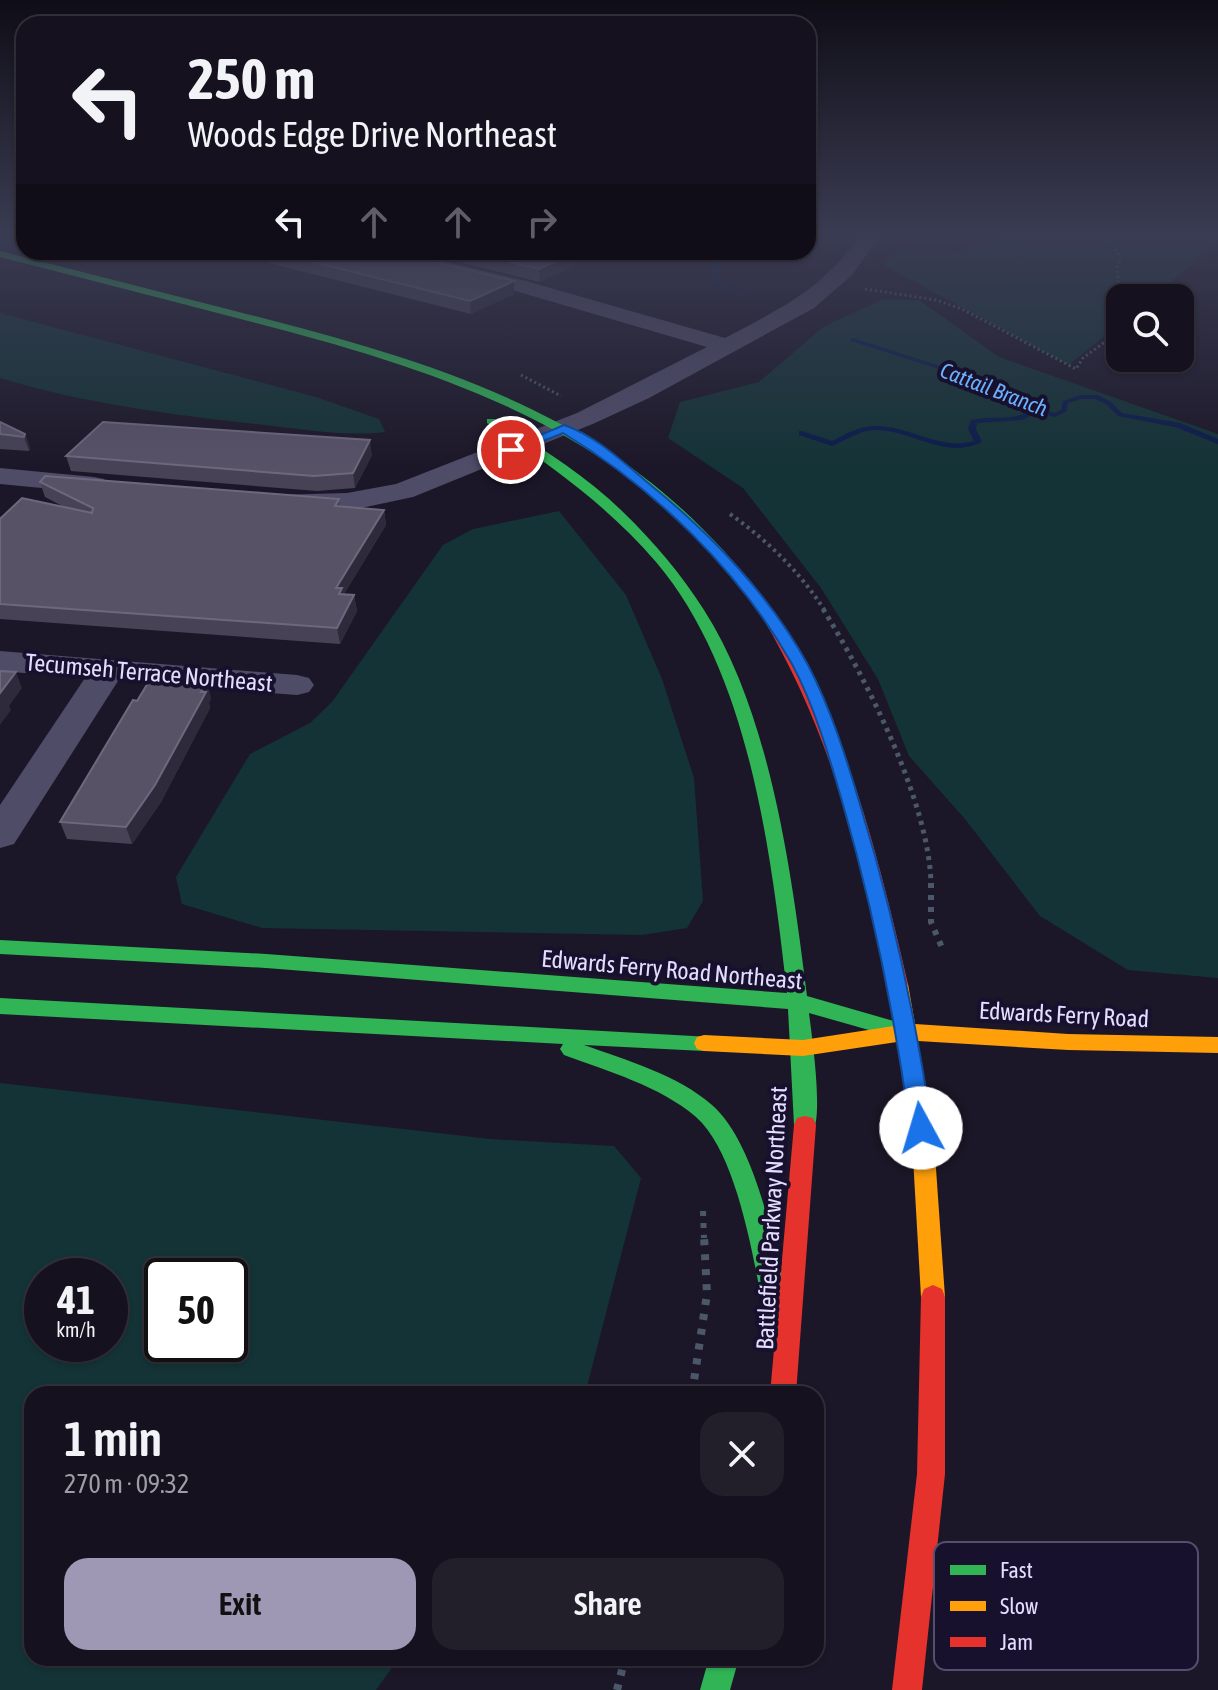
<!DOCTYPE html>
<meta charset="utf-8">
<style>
:root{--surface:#15111e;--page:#221f2b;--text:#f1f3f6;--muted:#9d9da4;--line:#34313c;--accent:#9e98b4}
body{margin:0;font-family:"Asap Condensed",sans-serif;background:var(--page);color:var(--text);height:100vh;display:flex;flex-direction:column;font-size:30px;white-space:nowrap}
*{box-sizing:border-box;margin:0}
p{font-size:26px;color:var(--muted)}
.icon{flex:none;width:44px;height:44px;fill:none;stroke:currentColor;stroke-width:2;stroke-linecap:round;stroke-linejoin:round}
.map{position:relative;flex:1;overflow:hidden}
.drawer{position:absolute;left:24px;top:1386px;width:800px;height:280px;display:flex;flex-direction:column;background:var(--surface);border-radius:24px;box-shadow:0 2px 6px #0004,0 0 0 2px var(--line)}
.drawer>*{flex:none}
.hud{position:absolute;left:16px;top:16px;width:800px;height:244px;border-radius:24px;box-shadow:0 2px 6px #0004,0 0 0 2px var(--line);background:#15111e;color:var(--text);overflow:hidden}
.buttons{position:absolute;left:1106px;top:284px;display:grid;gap:16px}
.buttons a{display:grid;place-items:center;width:88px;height:88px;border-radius:16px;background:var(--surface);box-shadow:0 2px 6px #0004,0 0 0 2px var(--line);font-size:40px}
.speed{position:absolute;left:24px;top:1258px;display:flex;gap:16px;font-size:40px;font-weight:700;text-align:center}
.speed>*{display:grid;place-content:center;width:104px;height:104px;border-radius:50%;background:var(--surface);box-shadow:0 2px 6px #0004,0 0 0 2px var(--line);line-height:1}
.speed small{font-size:20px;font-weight:400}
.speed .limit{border:4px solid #111;border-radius:12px;background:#fff;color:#111}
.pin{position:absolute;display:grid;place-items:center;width:68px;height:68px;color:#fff;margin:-34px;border:4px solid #fff;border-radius:50%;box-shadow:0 2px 8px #0007}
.me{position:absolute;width:88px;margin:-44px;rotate:354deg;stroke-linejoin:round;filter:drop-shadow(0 0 6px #0008)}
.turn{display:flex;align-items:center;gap:28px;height:168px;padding:0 40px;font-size:36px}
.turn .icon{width:104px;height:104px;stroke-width:2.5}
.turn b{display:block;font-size:56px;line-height:68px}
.lanes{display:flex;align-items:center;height:76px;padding:0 40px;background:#0003;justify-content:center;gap:40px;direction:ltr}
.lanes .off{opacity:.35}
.round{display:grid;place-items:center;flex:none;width:84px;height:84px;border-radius:24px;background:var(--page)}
.summary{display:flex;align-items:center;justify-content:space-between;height:136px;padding:0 40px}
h1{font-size:48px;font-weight:600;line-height:60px}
.button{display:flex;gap:16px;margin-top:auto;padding:16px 40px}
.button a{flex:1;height:92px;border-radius:24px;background:var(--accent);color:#111;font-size:32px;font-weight:600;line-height:92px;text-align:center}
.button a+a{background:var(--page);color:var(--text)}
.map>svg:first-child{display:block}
.green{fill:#143336;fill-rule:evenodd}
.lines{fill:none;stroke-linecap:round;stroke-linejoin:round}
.stream{fill:#0b1c4b;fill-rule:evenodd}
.path-far4{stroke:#4a5869;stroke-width:3;stroke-dasharray:2 3;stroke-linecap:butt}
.path-far3{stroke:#4a5869;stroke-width:4;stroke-dasharray:3 4;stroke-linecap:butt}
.path-far2{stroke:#4a5869;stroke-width:5;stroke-dasharray:4 5;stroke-linecap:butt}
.path-far1{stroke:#4a5869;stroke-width:6;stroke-dasharray:5 7;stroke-linecap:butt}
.path{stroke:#4a5869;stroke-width:8;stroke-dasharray:6 9;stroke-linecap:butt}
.street{fill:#4f4c68;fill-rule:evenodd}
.fast{fill:#30b455;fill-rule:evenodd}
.slow{fill:#ff9f0a;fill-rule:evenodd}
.jam{fill:#e5322d;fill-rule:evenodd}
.wall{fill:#474255}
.shaded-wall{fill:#2f2a3b}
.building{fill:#585267;stroke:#6e687f;stroke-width:2}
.route{fill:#1a73e8;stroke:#114b97;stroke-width:2}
.labels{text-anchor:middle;stroke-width:8;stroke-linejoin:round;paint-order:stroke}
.far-water-label{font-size:22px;font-style:italic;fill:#6bb0ff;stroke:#18112e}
.street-label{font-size:24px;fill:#e4ddff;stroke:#18112e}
.key{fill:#18112e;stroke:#554e6d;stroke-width:2}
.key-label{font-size:22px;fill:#e4ddff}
</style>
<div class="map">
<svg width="1218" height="1690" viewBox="0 0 1218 1690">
<rect width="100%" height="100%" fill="#1c1728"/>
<path class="green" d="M1025,232H1218V243L1151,298H1120V323L1069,365L883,265L897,250L959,252Z
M883,299L919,300L999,357L1218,434V978L1128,970L1040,916L965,819L909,756L878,679L821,588L743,488L668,438L680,402L759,382L823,327Z
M0,313L316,397L379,419L385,432C344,437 304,429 264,425C175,415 85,404 0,378Z
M559,511L626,595L662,679L694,778L703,901L687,928L642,935L262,928L182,904L176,877L250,754L310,723L332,702L443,545L473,529Z
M0,1083L490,1139L614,1146L641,1178L585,1394H32V1658H399L376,1690H0ZM42,1276H110V1344H42ZM230,1276V1344H162V1276Z"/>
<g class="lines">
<path class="stream" d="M718,252H727L723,254L716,281L747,294V296H743L710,282Z
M853,338L940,366L1054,413L1061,410L1063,401L1081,395H1098L1111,402L1122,413L1180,423L1218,439V444L1175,427L1118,416L1106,404L1095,399H1081L1068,403L1066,412L1054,417L1039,412L1022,420L977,423L976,429L982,442C945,461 910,428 873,430C858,431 845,441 832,446L799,435V431H802L832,441C845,435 858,426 874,426C909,425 939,451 974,441L968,429L971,420C992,415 1015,422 1033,409L936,368L851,341L850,340Z"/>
<path class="path-far4" d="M1112,232L1108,239L1121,258L1117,266L1120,301
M865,289L936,300L962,309L1076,369L1083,358L1120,331
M521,375L561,396"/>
<path class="path-far3" d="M730,514C768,541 800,572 825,611"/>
<path class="path-far2" d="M823,609C866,678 930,804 931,885"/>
<path class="path-far1" d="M931,883V922L943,950
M703,1211L704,1238"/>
<path class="path" d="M692,1394L707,1294L704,1236
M617,1690L625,1658"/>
<path class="street" d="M863,232H883L852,275L814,308L649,398L595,423L413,497L347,511L275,507L271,501L275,495L347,493L396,484L577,413L707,347L519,292L373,256L370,252H405L526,281L725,338C787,305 821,290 863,232Z
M0,468L94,477L104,479L108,485L104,491L94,493L0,484Z
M0,651L297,675L309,678L314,685L309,692L297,695L118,681L14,844L0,848V805L85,678L0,671Z"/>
<path class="fast" d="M0,251C78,271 157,291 235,311C361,343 491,378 602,448C669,490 726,547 772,610L770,613H760C727,572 694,531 654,497C533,397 378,354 229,316C152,296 76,276 0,257Z
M487,419H495C539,447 586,475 623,512C654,542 681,574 704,610C771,715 792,875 807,996L897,1022L900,1028L897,1034L890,1036L809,1013C812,1038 823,1112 813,1132L805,1134L797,1132L794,1125L788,1009L266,968L0,954V940L266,954L787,993C771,853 750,673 656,562C607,505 549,464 487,423Z
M0,998L711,1037L714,1043L711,1049L704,1051L584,1045C626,1060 678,1075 712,1105C759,1146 778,1263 792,1323L788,1332L779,1335L770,1332L766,1323C755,1268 739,1155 696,1117C660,1086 607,1071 564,1055L560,1049L563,1044L0,1014Z
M709,1658H739L730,1690H700Z"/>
<path class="slow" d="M898,976L905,979L908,984L915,1024L1068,1034L1218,1037V1053L1068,1050L918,1041L934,1140L945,1297L942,1305L933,1309L924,1305L921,1297L912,1140L897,1042L803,1056L704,1051L697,1049L694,1043L697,1037L704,1035L803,1040L894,1026L888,984L891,979Z"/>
<path class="jam" d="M765,606L770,607C846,721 877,852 908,984L905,989H891L888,984C859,849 831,730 758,610Z
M805,1116L813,1118L816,1125L796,1394H770L794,1125L797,1118Z
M933,1285L942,1289L945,1297V1474L922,1690H892L917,1474L921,1297L924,1289Z"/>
</g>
<path class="wall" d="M225,252H393L514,281V294L471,314Z
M418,252H577V264L540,282Z
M0,422L25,434L30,448L29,451L0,449Z
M372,455L355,488L317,491L71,471L66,456Z
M40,482L339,499L340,506L384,510L386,525L344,594L354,595L357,611L340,644L0,619V519L66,508L45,497Z
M211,698L209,703L210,708L161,802L132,844L67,839L60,822Z"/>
<path class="shaded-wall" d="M577,252V264L540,282L539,269Z
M514,281V294L471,314L470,301Z
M25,434L30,448L29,451L24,437Z
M370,440L372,455L355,488L353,473Z
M384,510L386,525L343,596L341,610L336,588Z
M354,595L357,611L340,644L337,628Z
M16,672L22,688L9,706L11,710L0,725V693Z
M207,682L211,698L209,703L210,708L161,802L132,844L126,827Z"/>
<path class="building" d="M272,252H393L514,281L470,301Z
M468,252H576L539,269Z
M0,422L25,434L24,437L0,434Z
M103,422L370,440L353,473L314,476L66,456Z
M45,476L339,499L335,506L384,510L336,588H342L339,594L354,595L337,628L0,604V519L22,498L92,513L93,508L40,482Z
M0,671L16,672L0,693Z
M151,678L207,682L201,692H206L155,785L126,827L60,822L133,700L137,701Z"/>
<linearGradient id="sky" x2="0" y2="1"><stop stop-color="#0f0d16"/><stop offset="0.5" stop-color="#3a3c53"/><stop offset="1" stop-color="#3a3c53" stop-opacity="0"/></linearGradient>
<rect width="1218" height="468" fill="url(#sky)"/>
<path class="route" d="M564,425C597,436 626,465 653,487C712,535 771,597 808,665C831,709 847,760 861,808C893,912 916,1020 932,1128L929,1135H913L910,1128C895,1017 873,908 842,801C829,756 814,705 792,664C739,570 654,488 563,433L515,452L505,450Z"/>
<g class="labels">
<g class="far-water-label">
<text transform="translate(994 389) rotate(21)" y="8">Cattail Branch</text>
</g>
<g class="street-label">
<text transform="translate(149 673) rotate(5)" y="8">Tecumseh Terrace Northeast</text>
<text transform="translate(672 970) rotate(5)" y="8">Edwards Ferry Road Northeast</text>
<text transform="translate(1064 1015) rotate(3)" y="8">Edwards Ferry Road</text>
<text transform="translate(772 1218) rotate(-87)" y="8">Battlefield Parkway Northeast</text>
</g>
</g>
<rect x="934" y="1542" width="264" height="128" rx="12" class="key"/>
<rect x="950" y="1565" width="36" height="10" fill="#30b455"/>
<rect x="950" y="1601" width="36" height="10" fill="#ff9f0a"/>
<rect x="950" y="1637" width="36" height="10" fill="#e5322d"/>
<g class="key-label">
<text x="1000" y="1578">Fast</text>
<text x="1000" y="1614">Slow</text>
<text x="1000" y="1650">Jam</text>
</g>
</svg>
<div class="buttons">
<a><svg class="icon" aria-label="search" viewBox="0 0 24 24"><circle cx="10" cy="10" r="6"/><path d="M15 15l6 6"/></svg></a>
</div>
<div class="speed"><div>41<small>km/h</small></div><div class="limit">50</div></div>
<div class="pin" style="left:511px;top:450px;background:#d93025"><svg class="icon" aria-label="arrive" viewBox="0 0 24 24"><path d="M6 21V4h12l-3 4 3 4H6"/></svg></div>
<svg class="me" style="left:921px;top:1128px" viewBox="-20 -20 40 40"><circle r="19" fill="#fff"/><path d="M0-13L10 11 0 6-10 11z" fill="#1a73e8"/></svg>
<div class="hud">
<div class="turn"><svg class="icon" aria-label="left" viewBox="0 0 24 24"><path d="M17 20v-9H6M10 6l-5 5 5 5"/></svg><div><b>250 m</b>Woods Edge Drive Northeast</div></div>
<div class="lanes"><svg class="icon" aria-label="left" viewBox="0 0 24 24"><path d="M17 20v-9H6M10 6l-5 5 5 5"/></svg><svg class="icon off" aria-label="ahead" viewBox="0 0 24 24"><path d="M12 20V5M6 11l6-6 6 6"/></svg><svg class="icon off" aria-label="ahead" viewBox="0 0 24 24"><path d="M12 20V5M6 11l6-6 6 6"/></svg><svg class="icon off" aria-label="right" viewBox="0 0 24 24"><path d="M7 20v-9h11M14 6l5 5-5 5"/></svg></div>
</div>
<section class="drawer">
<div class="summary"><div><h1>1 min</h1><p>270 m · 09:32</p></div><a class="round"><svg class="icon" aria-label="close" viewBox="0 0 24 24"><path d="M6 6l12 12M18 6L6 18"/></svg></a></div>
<div class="button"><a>Exit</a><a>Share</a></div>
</section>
</div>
